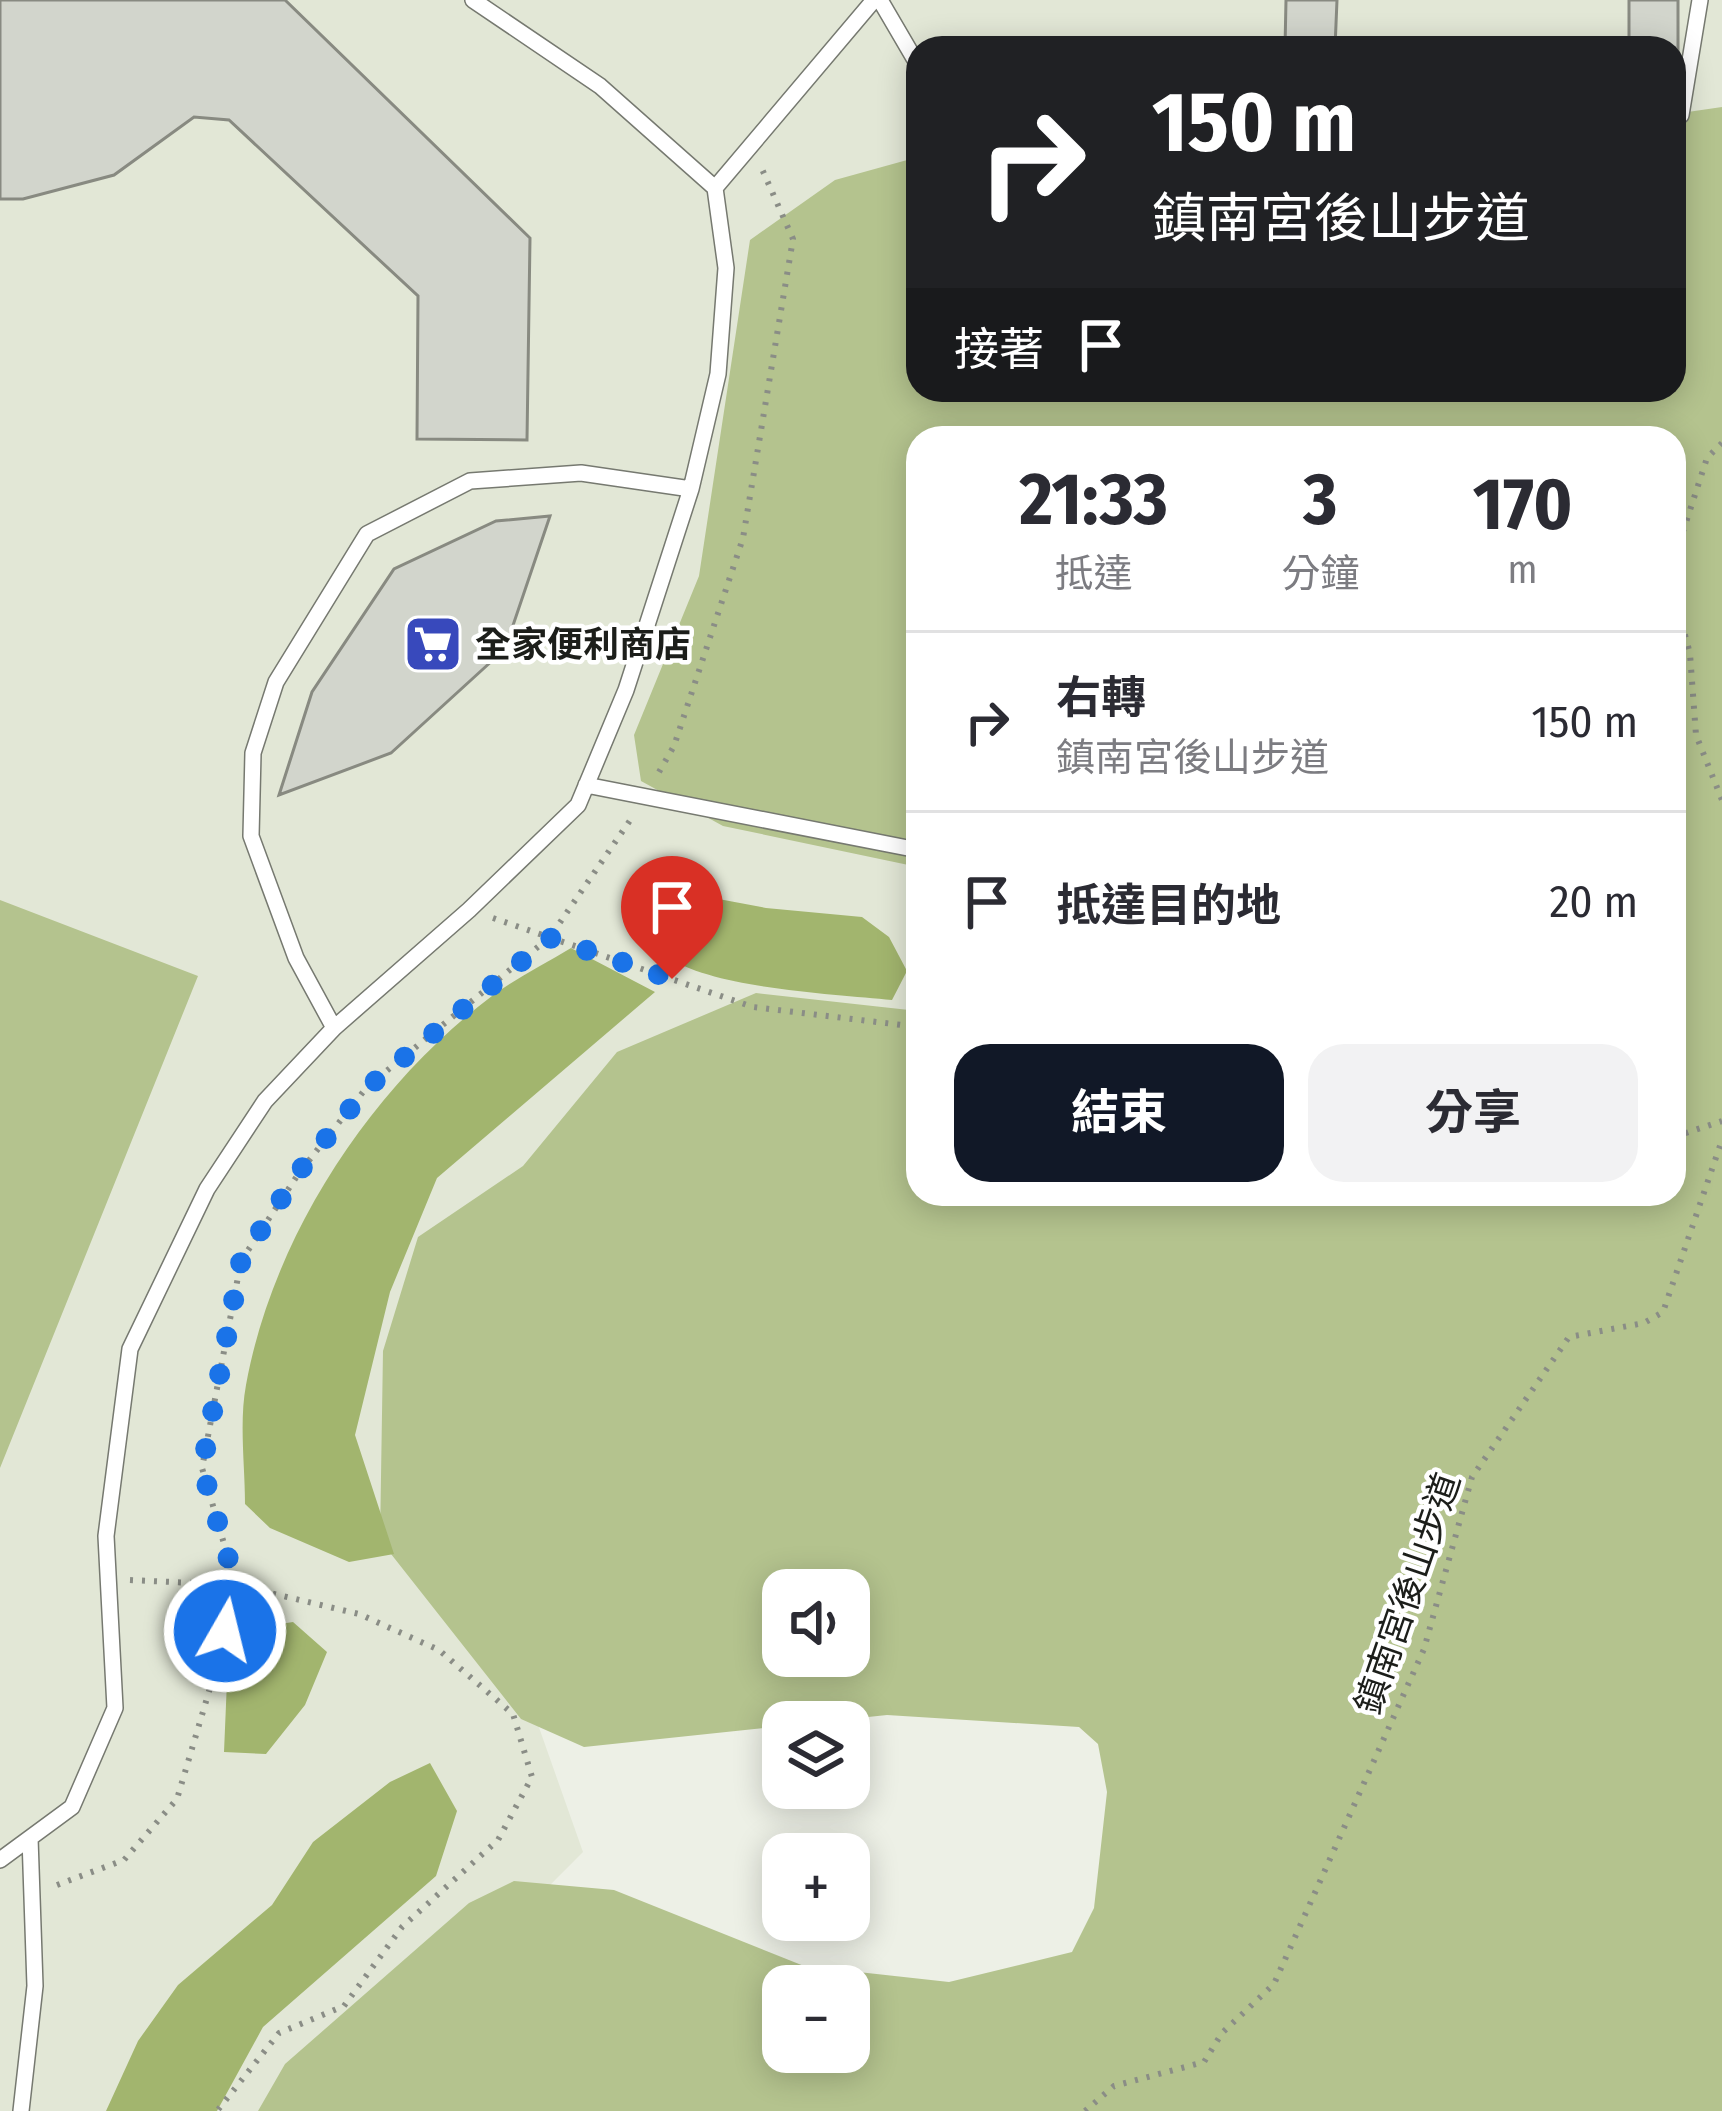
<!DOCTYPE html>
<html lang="zh-TW">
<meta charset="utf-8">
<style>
:root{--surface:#fff;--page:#f2f2f3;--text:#2b2b33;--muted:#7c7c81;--line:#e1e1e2;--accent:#111827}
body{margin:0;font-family:"Fira Sans Condensed","Noto Sans TC",sans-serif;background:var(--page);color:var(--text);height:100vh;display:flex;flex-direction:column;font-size:45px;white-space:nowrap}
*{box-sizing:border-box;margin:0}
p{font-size:39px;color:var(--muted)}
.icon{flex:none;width:66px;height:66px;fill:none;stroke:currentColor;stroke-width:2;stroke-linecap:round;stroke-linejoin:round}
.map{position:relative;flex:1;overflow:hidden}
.sheet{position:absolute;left:906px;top:426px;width:780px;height:780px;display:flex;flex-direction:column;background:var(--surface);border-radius:36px;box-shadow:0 6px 30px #0003}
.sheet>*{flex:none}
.hud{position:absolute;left:906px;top:36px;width:780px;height:366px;border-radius:36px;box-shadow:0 6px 30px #0003;background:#202124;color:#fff;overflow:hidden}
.controls{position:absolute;left:762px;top:1569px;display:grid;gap:24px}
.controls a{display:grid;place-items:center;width:108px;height:108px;border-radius:24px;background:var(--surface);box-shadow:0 6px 30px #0003;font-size:60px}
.pin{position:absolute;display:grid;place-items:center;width:102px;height:102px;color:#fff;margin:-123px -51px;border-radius:50% 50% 50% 0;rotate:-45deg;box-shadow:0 0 12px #0007}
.pin .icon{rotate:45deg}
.me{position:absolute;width:132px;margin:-66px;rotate:8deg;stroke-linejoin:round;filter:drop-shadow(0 0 9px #0008)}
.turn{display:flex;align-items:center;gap:42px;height:252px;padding:0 48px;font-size:54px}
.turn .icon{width:156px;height:156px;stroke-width:2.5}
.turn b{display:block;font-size:84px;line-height:102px}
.then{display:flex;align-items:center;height:114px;padding:0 48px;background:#0003;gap:24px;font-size:45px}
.eta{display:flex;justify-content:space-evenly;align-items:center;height:204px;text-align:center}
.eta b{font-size:72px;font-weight:700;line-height:84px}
.action{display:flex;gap:24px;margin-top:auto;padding:24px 48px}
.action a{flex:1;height:138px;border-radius:36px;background:var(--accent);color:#fff;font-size:48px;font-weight:700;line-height:138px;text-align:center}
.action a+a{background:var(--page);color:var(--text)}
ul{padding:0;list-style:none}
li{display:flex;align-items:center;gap:36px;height:180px;padding:0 48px;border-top:3px solid var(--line)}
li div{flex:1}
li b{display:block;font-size:45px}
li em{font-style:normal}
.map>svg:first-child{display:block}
.built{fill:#e2e7d6}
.green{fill:#b4c38e;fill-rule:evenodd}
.water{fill:#a2b56e}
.building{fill:#d2d5cc;stroke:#888a81;stroke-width:3}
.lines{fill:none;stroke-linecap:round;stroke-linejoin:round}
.service-casing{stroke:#767970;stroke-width:18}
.path{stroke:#8a8d86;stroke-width:6;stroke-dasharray:3 9;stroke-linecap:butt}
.service{stroke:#fff;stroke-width:15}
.route{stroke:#1a73e8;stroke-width:21;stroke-dasharray:0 37.8}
.labels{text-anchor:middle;stroke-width:9;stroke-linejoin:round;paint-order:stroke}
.poi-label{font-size:36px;font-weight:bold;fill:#1c1e1a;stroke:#fff;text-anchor:start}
.street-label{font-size:36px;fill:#1c1e1a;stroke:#fff}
</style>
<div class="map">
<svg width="1722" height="2111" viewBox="0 0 1722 2111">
<rect width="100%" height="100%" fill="#edf0e6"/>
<path class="built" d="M0,0H1722V182H1674V48H918V1060L536,1719L583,1852L325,2111H0Z"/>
<path class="green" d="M1722,107V2111H258L285,2064L469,1903L514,1881L614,1890L804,1966L949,1982L1072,1952L1094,1908L1107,1792L1098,1744L1079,1727L887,1715L584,1747L521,1719L380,1540L383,1351L418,1237L523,1166L617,1052L756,993L918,1011V1194H1674V438H918V867L723,826L641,781L634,735L699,576L750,240L835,180L918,157V390H1674V114ZM783,1590H849V1656H783ZM783,1986H849V2052H783Z
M0,900L198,976L0,1468Z"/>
<path class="water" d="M633,883L766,908L862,917L889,937L907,971L892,1000C835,994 712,989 666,956C646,941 633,905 633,883Z
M571,948L655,992L437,1178L390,1292L355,1435L394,1554L349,1562L270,1528L245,1504C245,1466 239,1422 246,1385C273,1236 371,1087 492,996C516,978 545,964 571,948Z
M293,1622L327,1652L305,1705L266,1754L224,1752L228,1657L250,1629Z
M430,1763L457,1811L436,1876L263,2027L217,2111H106L138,2041L178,1985L272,1905L313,1842L390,1782Z"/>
<path class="building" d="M0,0H285L530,238L527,440L417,439L418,296L229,120L194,117L114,175L23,199H0Z
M1286,0H1337L1335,48H1285Z
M1629,0H1678V86L1674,48H1629Z
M979,44L1159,45V48H979Z
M550,516L505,649L391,753L279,795L312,692L394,569L496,521Z"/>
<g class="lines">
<defs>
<path id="service" d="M880,0L918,65
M1674,117L1681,115L1700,0
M715,188L874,0
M586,785L918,850
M334,1028L296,958L251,836L253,753L276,682L367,534L470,481L581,473L691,489
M0,1860L72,1807L115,1708L106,1536L130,1349L207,1189L265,1101L334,1028L469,910L578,805L626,690L691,489L718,374L726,268L715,188L600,86L473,0
M21,2111L35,1986L30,1838"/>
</defs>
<use href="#service" class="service-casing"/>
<path class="path" d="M1722,443L1707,458L1674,559L1678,608L1690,654L1696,735L1722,800
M659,772L674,746L743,538L793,239L762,169
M493,918L753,1007L918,1027
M1674,1137L1722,1121
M130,1580L236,1585L359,1614L439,1650L513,1714L532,1777L498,1840L402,1927L344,2006L279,2033L217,2111
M57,1885L124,1860L177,1799L213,1678L236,1585L202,1468L241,1261L299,1173L367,1087L550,937L631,819
M1085,2111L1114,2086L1204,2062L1222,2033L1274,1984L1424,1649L1472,1477L1569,1337L1644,1323L1663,1312L1722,1140"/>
<use href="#service" class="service"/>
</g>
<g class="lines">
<path class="route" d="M225,1631L236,1585L202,1468L241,1261L298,1173L368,1087L550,938L672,979"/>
</g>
<defs>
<symbol id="supermarket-square" viewBox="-11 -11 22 22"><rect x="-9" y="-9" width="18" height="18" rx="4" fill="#3849bc" stroke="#fff"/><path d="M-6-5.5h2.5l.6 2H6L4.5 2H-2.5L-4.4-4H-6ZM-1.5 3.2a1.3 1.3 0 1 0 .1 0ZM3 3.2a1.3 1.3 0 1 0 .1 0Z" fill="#fff"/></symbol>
</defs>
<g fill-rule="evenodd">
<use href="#supermarket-square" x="400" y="611" width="66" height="66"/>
</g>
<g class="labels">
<g class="poi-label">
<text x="475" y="657">全家便利商店</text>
</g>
<g class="street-label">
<text transform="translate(1407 1593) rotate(-71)" y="13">鎮南宮後山步道</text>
</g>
</g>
</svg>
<div class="controls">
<a><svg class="icon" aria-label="sound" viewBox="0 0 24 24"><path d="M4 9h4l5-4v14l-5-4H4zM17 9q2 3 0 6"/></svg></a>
<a><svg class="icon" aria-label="layers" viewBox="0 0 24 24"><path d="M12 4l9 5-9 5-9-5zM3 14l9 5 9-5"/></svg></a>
<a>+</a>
<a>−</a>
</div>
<div class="pin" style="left:672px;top:979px;background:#d93025"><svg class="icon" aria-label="arrive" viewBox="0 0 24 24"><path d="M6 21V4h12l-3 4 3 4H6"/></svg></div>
<svg class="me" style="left:225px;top:1631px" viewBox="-20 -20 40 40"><circle r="17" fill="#1a73e8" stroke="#fff" stroke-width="3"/><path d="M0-11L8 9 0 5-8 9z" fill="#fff"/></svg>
<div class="hud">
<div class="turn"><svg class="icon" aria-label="right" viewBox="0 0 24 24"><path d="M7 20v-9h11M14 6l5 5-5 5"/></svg><div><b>150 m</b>鎮南宮後山步道</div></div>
<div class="then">接著<svg class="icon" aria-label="arrive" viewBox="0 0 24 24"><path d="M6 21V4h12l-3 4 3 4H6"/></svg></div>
</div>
<section class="sheet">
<div class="eta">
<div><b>21:33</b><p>抵達</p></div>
<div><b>3</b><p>分鐘</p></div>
<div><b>170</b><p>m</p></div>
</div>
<ul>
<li><svg class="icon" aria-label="right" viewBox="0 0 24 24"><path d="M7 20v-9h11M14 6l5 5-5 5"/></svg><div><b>右轉</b><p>鎮南宮後山步道</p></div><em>150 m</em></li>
<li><svg class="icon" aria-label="arrive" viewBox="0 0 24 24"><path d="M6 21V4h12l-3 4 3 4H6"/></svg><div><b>抵達目的地</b></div><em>20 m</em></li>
</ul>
<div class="action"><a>結束</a><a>分享</a></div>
</section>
</div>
